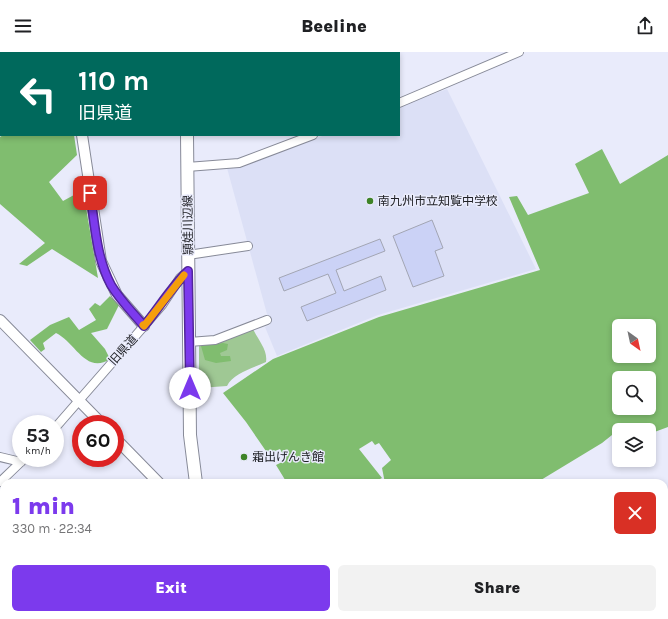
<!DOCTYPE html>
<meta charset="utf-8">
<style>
:root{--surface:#fff;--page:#f2f2f2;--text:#202124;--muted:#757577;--accent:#7c3aed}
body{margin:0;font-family:Karla,"Noto Sans JP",sans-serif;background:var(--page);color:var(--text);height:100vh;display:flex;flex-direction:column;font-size:15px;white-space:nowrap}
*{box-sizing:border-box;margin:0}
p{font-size:13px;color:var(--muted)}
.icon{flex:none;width:22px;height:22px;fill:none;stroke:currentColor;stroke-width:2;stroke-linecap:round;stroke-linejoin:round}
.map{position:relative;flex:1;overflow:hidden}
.panel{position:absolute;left:0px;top:427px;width:668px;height:140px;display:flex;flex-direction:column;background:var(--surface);border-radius:12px 12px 0 0;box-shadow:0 2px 6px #0003}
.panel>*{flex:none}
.guide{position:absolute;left:0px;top:0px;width:400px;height:84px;box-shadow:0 2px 6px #0003;background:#00695c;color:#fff;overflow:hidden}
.needle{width:26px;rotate:147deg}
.fabs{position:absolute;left:612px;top:267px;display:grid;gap:8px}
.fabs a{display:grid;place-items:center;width:44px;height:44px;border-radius:6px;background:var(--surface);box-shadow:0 2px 6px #0003;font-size:20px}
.speed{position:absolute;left:12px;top:363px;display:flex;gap:8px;font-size:20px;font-weight:700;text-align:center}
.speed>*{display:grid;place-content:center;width:52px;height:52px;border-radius:50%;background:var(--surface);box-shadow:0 2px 6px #0003;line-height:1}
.speed small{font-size:10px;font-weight:400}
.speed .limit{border:6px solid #d22;background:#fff;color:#111}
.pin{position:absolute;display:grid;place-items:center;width:34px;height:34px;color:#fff;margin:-17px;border-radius:8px;box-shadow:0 2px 6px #0006}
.me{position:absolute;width:44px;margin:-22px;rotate:0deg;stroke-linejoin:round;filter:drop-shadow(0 0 3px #0008)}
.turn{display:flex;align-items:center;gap:14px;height:84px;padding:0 12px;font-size:18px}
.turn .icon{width:52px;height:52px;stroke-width:2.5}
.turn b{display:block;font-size:28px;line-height:34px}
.round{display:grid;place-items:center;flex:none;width:42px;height:42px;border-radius:6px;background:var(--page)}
.head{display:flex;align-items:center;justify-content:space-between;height:68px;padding:0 12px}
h1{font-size:24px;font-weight:800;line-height:30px;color:var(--accent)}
.cta{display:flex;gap:8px;margin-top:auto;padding:8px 12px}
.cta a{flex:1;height:46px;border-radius:6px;background:var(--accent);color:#fff;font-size:16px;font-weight:800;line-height:46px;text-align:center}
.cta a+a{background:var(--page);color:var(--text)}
header{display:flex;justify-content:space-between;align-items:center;height:52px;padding:0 12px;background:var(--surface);font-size:18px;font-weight:800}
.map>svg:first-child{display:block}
.built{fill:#dce0f6}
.green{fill:#9fc894}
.forest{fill:#80bd6f;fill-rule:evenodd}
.building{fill:#cbd2f6;stroke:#a2a5b3}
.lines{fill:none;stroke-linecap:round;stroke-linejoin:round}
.minor-casing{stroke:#878a98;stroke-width:10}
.tertiary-casing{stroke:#878a98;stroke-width:12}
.primary-casing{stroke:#878a98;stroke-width:14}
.minor{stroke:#fff;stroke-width:8}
.tertiary{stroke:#fff;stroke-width:10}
.primary{stroke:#fff;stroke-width:12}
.route-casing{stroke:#51269a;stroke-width:10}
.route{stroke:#7c3aed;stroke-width:7}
.slow{stroke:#f59e0b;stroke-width:7}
.poi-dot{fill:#3e8327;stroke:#e9ebfb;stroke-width:1.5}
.labels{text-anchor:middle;stroke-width:3;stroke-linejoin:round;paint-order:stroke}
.poi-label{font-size:12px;fill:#212227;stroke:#e9ebfb;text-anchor:start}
.street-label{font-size:12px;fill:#212227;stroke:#e9ebfb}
</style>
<header><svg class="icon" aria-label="menu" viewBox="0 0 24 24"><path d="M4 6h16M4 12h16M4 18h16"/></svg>Beeline<svg class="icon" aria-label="share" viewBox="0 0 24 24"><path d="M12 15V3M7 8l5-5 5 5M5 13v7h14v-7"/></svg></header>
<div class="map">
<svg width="668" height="567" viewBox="0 0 668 567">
<rect width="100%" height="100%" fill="#e9ebfb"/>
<path class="built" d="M447,37L536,217L378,263L277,304L265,275L270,273L227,116L244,114L325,83H399V55Z"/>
<path class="green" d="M253,277C258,288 268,298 266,310C253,316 233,321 227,334L199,336V293L222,290Z"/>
<path class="forest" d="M3,83H74L77,103L49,130L63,149L83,138L98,226L52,197L27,214L19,212L45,191L0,152V85Z
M602,97L620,132L668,103V375L649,382V378L617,379L602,391L536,431H385L382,416L391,408L379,391L375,393L372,389L359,397L382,426L372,431H287L276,413L286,408L280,397L268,402L246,370L223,341L273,307L379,265L540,218L509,145L517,144L528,163L589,141L575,112ZM619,274H649V304H619ZM619,326H649V356H619Z
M110,244L119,253L107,277L91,281L105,297L110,307C86,323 75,290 56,281L43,291L45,297L41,300L30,288L50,273L69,265L79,278L96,268L89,257L95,251L100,254Z
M223,291L228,292L227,298L220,301L221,304H230L231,309L216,311L205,308L201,294Z
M668,513V556L664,554V517Z
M577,563H658L657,567H576Z"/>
<path class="building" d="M432,168L443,196L435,199L444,224L413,235L393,184Z
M380,187L385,199L336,218L344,239L381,224L386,238L307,269L301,255L336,241L328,222L284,239L279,226Z"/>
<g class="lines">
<defs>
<path id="minor" d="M399,51L519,0
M187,115L239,111L313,83
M188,203L248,194
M189,290L215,288L267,268
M55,376L144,274L162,253L180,226L188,219
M0,405L21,410
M0,430L25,406
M0,469L4,477
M47,563L49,567
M336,563L337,567"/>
<path id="tertiary" d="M71,0V1
M82,83L101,209L117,243L144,274
M0,268L102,372
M115,386L159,431
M455,563L466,567"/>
<path id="primary" d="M187,1V0
M187,83L190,383L196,431
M216,563V567"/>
</defs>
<use href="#minor" class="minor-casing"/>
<use href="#tertiary" class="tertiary-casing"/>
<use href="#primary" class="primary-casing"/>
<use href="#minor" class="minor"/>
<use href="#tertiary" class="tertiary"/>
<use href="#primary" class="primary"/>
</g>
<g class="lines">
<defs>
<path id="route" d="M90,141C95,172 96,205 111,233C120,248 133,261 144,274C158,257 173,233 188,219L190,336"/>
</defs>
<use href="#route" class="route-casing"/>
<use href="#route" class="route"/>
<path class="slow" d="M143,273L144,274L184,223"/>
</g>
<g class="poi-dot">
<circle cx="370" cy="149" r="4"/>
<circle cx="244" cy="405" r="4"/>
</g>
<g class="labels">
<g class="poi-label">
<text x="378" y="153">南九州市立知覧中学校</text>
<text x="252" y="409">霜出げんき館</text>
</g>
<g class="street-label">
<text transform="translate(188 173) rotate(-91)" y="4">頴娃川辺線</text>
<text transform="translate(123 298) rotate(-48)" y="4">旧県道</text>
</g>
</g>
</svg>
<div class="fabs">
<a><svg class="needle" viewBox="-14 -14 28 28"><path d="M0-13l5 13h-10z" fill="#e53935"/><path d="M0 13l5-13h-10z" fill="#757577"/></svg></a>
<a><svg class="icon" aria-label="search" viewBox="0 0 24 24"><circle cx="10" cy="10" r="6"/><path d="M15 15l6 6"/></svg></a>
<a><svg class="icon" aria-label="layers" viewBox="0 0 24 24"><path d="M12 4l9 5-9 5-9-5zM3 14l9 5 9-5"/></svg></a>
</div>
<div class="speed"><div>53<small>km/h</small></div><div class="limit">60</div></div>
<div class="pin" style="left:90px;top:141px;background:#d93025"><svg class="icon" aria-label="arrive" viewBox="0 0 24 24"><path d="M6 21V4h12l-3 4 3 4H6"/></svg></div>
<svg class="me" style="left:190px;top:336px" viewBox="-20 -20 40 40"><circle r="19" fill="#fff"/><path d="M0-13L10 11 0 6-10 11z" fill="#7c3aed"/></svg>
<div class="guide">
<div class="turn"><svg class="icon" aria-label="left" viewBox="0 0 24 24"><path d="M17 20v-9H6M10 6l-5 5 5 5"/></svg><div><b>110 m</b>旧県道</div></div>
</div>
<section class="panel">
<div class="head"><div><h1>1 min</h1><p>330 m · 22:34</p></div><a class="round" style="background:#d93025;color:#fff"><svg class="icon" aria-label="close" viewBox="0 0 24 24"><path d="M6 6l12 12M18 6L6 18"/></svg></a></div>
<div class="cta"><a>Exit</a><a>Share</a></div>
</section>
</div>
